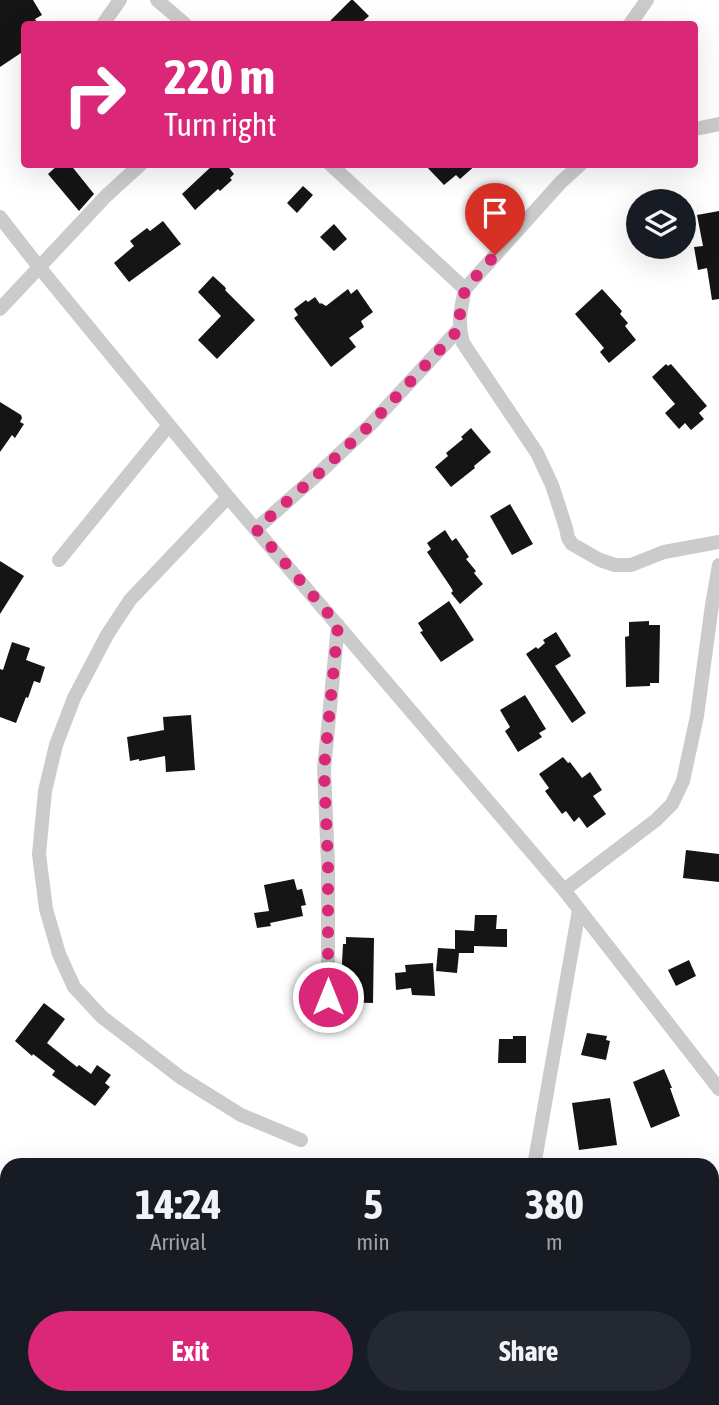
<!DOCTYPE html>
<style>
:root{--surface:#171b24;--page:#242831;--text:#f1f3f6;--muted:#9ea1a6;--accent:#db2777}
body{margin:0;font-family:"Asap Condensed",sans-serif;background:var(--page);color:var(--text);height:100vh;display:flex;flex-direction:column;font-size:26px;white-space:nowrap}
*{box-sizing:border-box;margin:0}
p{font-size:23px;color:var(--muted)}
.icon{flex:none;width:38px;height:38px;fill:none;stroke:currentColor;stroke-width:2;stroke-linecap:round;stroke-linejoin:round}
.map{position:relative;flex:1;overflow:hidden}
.side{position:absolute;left:0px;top:1158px;width:719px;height:247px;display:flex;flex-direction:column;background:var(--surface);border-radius:21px 21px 0 0;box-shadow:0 7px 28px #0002}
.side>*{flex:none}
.guide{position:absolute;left:21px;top:21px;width:677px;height:147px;border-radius:7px;box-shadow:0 7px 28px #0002;background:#db2777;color:#fff;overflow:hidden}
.controls{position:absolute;left:626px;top:189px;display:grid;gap:14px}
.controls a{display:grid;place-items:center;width:70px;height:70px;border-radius:50%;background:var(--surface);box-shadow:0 7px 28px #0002;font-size:35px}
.pin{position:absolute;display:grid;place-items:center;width:60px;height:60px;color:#fff;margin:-72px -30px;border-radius:50% 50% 50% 0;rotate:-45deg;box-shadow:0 0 7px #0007}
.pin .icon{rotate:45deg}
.me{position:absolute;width:77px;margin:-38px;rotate:0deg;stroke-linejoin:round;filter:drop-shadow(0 0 5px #0008)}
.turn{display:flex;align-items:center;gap:24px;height:147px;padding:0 28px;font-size:32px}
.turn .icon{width:91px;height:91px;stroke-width:2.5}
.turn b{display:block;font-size:49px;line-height:60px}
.eta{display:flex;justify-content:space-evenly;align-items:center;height:119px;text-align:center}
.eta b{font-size:42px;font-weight:700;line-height:49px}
.primary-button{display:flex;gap:14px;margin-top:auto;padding:14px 28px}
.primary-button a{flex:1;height:80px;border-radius:42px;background:var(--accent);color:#fff;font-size:28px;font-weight:700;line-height:80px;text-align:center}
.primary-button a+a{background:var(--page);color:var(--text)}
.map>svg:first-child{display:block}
.building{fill:#151515}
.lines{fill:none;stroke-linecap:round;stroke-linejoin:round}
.minor{stroke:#cbcbcb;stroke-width:14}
.rail{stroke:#838383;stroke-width:4.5;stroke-dasharray:7 5;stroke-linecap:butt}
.route{stroke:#db2777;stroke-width:12;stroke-dasharray:0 21.6}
</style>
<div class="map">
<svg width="719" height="1405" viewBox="0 0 719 1405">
<rect width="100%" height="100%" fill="#fff"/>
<path class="building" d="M0,0H33L42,15L35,19L38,24H24V51L0,67Z
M351,0H353L369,16L360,24H327Z
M59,164H70L94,194L79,211L48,174Z
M214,164H226L234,174L230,178L232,180L220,191L218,189L195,210L182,194Z
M424,164H477L460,179L456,175L444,185Z
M303,186L313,195L297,213L287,203Z
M719,211V299L712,300L707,268L698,270L694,247L703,246L697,215Z
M163,221L181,244L129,282L114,263L134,246L130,241L147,228L150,231Z
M334,224L347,239L334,251L320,237Z
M213,276L225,287L226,289L225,290L255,320L217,359L198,340L221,316L198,292Z
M348,289L351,294L357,289L373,312L361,321L364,327L349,338L356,347L331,367L294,318L298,315L294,309L306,300L308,302L315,297L320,304L321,303L326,306Z
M602,289L622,311L620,314L628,323L625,326L636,340L609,363L600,352L604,348L575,314Z
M666,364L668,366L671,364L707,406L699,413L704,419L691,430L685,423L679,429L665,413L675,404L652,377Z
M0,402L21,415L22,418L20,422L24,424L15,438L12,435L0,452Z
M471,428L491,452L474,466L475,468L451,487L435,467L448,456L446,453L463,439L461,437Z
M510,504L533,544L512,555L490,516Z
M445,530L452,541L456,538L469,557L466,559L476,571L474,573L483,584L460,604L451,593L453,591L450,586L427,552L431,549L427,543Z
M0,561L24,576L0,614Z
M449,601L474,640L441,662L420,632L423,631L418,623Z
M649,621V625H660L659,683H650V686L626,687L625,637L629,636V622Z
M556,632L571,656L555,666L586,713L572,723L526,654L536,647L538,649L545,643L543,640Z
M12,642L30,648L26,660L45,667L40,683L34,681L28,698L26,697L16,723L0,717V669L3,670Z
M525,695L546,729L539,733L542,737L518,752L505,731L510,727L500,710Z
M191,715L195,770L166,772L165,756L139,761V759L130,761L127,737L164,730L163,717Z
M563,757L568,763L570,762L582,778L590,772L602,790L593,796L606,814L587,828L579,817L574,822L566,811L562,814L545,791L549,788L539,774Z
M686,850L719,854V882L683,878Z
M294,879L297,890L302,889L306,905L301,906L303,916L270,923L271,926L257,928L254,913L269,911L264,885Z
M475,915H497L496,929H507V947L474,946V953H459L457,973L436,971L438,948L455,949V930L474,931Z
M346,937L374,938L373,1003L343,1002V992H341L342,963L343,944H346Z
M689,960L696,976L676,986L668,970Z
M433,963L435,996L412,995L411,988L396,990L395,973L406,972L405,965Z
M44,1003L65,1019L47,1043L77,1067L79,1065L91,1074L97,1065L111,1075L105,1083L110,1087L95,1106L52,1075L55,1071L33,1054L32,1056L15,1041Z
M587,1033L607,1036L606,1040L610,1041L606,1060L581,1055Z
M513,1036H526V1063H498L499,1039H513Z
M664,1069L672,1088H670L680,1116L651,1128L633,1082Z
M610,1098L617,1145L579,1150L572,1103Z"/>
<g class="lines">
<path class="minor" d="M157,0L185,24
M103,24L120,0
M630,24L647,0
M695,129L719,124
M330,164L465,289L561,182L581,164
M0,217L39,267L228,497L564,890L719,1089
M465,289C461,309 457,322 463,343L537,453L552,485L566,528L568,538L572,544L600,560L615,565H631L664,552L719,542
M0,309L106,196L141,164
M228,497L130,600L107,635L74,698L56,745L45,791L39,854L46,909L59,954L74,987L102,1017L180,1077L241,1115L301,1140
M256,529L317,475L371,424L459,329
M59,560L169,425
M564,890L656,820L672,804L683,781L697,716L712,605L719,565
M328,1024V864L324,769L338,625
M534,1166L579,910"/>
<path class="rail" d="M0,1268L7,1276
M712,1339H719
M244,1398L252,1401L358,1405L388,1398"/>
</g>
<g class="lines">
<path class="route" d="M328,997V864L324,769L338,625L256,529L317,475L371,424L459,329V319L465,289L495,255"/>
</g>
</svg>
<div class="controls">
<a><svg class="icon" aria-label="layers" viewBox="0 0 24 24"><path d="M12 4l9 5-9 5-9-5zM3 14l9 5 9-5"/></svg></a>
</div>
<div class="pin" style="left:495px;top:255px;background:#d93025"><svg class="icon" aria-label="arrive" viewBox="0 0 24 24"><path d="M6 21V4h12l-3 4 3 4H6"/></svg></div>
<svg class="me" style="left:328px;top:997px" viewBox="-20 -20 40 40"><circle r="17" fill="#db2777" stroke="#fff" stroke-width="3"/><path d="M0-11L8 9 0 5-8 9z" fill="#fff"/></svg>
<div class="guide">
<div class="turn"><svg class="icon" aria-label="right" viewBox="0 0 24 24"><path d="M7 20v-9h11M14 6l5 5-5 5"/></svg><div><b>220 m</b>Turn right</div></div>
</div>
<section class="side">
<div class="eta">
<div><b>14:24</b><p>Arrival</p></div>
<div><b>5</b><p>min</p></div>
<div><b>380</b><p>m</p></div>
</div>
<div class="primary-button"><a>Exit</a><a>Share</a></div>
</section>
</div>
